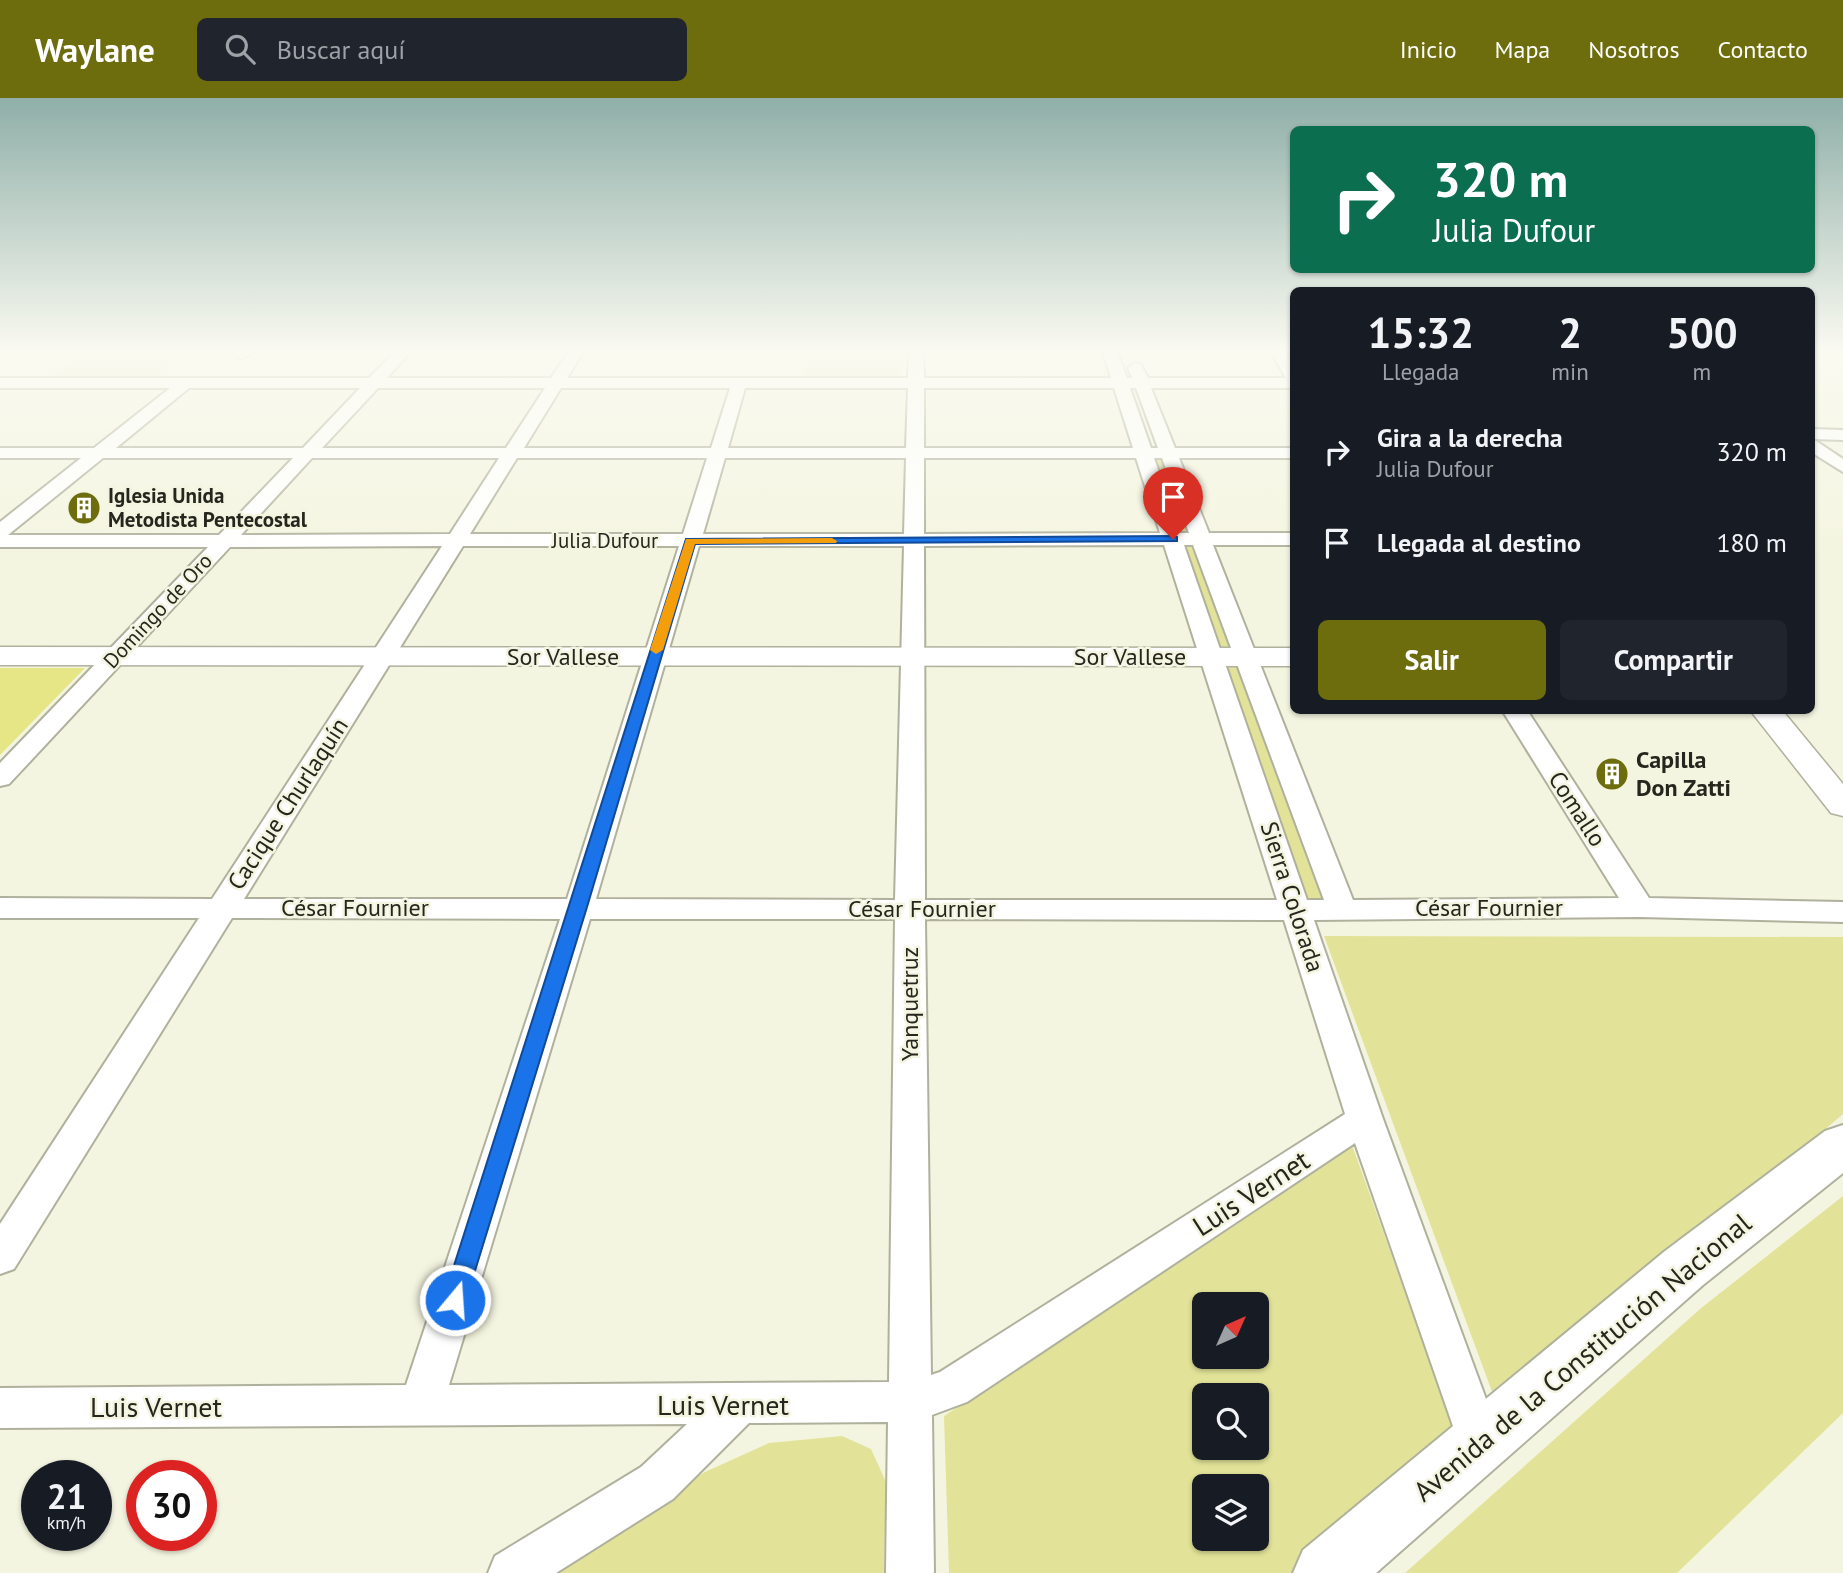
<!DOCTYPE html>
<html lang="es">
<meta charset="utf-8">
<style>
:root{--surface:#171b24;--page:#20242c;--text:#f1f3f6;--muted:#9ea1a6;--accent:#6e6d0d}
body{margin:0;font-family:"PT Sans",sans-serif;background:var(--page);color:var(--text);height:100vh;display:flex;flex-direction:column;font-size:26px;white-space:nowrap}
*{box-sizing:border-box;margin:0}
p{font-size:23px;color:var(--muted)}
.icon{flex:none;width:38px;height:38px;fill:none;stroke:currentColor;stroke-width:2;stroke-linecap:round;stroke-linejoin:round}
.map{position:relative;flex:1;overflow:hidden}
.panel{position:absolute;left:1290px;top:189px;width:525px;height:427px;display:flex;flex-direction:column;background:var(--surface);border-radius:10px;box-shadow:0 2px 5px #0004}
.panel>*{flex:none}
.banner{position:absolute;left:1290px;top:28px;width:525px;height:147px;border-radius:10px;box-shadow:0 2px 5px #0004;background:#0b6e4f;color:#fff;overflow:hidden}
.needle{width:46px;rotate:45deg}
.buttons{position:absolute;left:1192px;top:1194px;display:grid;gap:14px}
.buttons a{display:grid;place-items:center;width:77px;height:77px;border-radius:10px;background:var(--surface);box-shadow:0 2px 5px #0004;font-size:35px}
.speed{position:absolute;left:21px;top:1362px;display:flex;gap:14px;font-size:35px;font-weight:700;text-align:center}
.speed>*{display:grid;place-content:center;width:91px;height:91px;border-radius:50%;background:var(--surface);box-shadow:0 2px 5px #0004;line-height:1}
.speed small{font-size:18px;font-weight:400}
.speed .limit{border:10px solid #d22;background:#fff;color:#111}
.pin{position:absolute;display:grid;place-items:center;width:60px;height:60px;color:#fff;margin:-72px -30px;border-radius:50% 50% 50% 0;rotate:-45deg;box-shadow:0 0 7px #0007}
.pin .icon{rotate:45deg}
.me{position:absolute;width:77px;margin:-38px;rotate:18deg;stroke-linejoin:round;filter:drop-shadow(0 0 5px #0008)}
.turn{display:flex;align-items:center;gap:24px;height:147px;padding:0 28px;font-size:32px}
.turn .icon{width:91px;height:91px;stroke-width:2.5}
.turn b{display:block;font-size:49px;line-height:60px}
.eta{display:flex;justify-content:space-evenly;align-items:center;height:119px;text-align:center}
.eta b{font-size:42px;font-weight:700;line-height:49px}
.action{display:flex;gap:14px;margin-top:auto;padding:14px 28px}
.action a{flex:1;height:80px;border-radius:10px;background:var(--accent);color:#fff;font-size:28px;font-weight:700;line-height:80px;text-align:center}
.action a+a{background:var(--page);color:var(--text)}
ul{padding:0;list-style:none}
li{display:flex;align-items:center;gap:21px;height:91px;padding:0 28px}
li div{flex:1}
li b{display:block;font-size:26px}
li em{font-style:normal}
header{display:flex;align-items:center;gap:42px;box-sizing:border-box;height:98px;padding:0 35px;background:var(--accent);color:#fff}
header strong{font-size:33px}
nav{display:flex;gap:38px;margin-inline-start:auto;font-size:24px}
.search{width:490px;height:63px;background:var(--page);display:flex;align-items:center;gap:18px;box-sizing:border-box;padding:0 24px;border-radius:10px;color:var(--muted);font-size:26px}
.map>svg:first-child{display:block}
.built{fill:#eaebce}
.green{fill:#e2e398;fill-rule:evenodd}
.building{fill:#e6e686}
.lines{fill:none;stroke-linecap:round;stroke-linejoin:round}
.minor-casing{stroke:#b0b19d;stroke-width:4}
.tertiary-casing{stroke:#b0b19d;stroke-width:3}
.secondary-casing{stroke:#b0b19d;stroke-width:4}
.minor{fill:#fff;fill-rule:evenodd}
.tertiary{fill:#fff;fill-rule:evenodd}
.secondary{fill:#fff;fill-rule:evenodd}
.route{fill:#1a73e8;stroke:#114b97;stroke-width:2}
.slow{fill:#f59e0b}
.labels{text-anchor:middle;stroke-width:5;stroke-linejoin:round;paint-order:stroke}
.far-poi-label{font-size:21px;font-weight:bold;fill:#26261e;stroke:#f4f5e0;text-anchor:start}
.far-street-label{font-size:21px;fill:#26261e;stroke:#f4f5e0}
.street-label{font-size:24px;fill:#26261e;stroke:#f4f5e0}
.poi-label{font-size:24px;font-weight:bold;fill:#26261e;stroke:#f4f5e0;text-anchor:start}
.near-street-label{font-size:28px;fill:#26261e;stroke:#f4f5e0}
</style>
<header>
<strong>Waylane</strong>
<div class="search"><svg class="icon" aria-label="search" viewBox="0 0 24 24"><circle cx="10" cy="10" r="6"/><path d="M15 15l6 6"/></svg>Buscar aquí</div>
<nav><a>Inicio</a><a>Mapa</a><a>Nosotros</a><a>Contacto</a></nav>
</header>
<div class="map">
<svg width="1843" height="1475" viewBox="0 0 1843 1475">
<rect width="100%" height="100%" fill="#f4f5e0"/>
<path class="built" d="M89,254H188L150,281H47Z
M808,254H902L901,276L886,279L803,278Z"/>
<path class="green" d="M1155,361H1163L1190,438H1181Z
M1186,449H1195L1232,551H1222Z
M1226,568H1238L1325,805H1309Z
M1324,838L1843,839V1016L1498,1310Z
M1352,1047L1458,1342L1302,1475H949L944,1318ZM1204,1206H1256V1258H1204ZM1204,1297H1256V1349H1204ZM1204,1388H1256V1440H1204Z
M1843,1098V1315L1677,1475H1405L1700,1211Z
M842,1338L871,1351L886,1384L884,1475H547L705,1374L769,1345Z"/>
<path class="building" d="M0,570H85L0,657Z"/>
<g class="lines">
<defs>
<path id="minor" d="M237,254H253L242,261L235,257Z
M395,254H410L387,280H551L569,254H583L567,280H908L909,254H923L924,280H1111L1103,254H1117L1127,280H1132L1128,270L1136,265L1141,267L1148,280H1286L1271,254H1285L1293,267V290H1151L1175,350H1293V360H1179L1209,435H1293V447H1213L1353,802L1619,800L1502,612H1527L1649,800L1843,804V824L1640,819L1314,822L1383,1021L1501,1342L1495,1357L1479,1363L1463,1357L1355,1045L967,1304L932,1317L934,1475H886L888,1324L749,1325L673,1401L556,1475H488L495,1458L641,1369L687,1326L0,1330V1290L406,1287L560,821L232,820L14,1171L0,1176V1126L199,820H0V800L212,801L442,448L230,449L9,686L0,688V665L208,449H0V424L81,360H0V350H94L170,290H0V280H369ZM189,290H360L303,350H116ZM378,290H545L506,350H322ZM561,290H730L711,350H524ZM745,290H908L906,350H728ZM924,290H1114L1133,350H924ZM1130,290H1136L1158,350H1151ZM103,360H293L219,437H8ZM312,360H499L450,436L241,437ZM517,360H707L683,436H470ZM725,360H906L904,436H703ZM924,360H1136L1160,435L924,436ZM1154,360H1162L1189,435H1180ZM1164,447L1277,802H925L924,448ZM1184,447H1193L1324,802H1307ZM463,448H679L567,801H244ZM699,448H904L895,802L596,801ZM590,821H895L889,1284L449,1287ZM925,821L1284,822L1345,1016L940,1274L931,1277Z
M1811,331L1843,332V342L1813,341L1843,361V374L1811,354Z"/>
<path id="tertiary" d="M0,549L1293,550V568L0,567Z
M1750,612H1782L1843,686V718L1831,715Z"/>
<path id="secondary" d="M1843,1027V1075L1703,1187L1376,1475H1293L1303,1452L1665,1153L1825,1033Z"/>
</defs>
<use href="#minor" class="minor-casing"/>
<use href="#tertiary" class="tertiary-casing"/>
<use href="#secondary" class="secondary-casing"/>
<use href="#minor" class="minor"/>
<use href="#tertiary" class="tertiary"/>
<use href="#secondary" class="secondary"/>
</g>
<linearGradient id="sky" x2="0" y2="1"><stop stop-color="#8fafa8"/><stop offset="0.55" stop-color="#fafaf1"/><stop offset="1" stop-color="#fafaf1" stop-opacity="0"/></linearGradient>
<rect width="1843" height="460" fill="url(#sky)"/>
<path class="route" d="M1173,438L1177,439V443L695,446L587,809L466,1202L463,1209L455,1212L446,1209L443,1202L686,441Z"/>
<path class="slow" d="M832,440L837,443L836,445L695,446L663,552L656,556L650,552L686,441Z"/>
<defs>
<symbol id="building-disc" viewBox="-11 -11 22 22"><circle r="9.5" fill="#6e6d0d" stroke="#f4f5e0"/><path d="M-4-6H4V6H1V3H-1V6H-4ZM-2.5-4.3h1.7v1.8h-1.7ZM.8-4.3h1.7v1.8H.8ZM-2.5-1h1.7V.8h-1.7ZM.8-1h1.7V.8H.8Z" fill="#fff"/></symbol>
</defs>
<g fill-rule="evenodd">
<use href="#building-disc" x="65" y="391" width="38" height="38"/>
<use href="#building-disc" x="1593" y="657" width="38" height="38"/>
</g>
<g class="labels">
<g class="far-poi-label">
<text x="108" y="405">Iglesia Unida<tspan x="108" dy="24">Metodista Pentecostal</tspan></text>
</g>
<g class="far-street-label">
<text x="605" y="450">Julia Dufour</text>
<text transform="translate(158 513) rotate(-47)" y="7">Domingo de Oro</text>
</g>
<g class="street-label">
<text x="563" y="567">Sor Vallese</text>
<text x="1130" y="567">Sor Vallese</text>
<text transform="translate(288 706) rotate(-57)" y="8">Cacique Churlaquín</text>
<text transform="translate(1577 711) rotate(57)" y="8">Comallo</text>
<text transform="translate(1292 799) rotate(72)" y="8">Sierra Colorada</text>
<text x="355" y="818">César Fournier</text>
<text x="1489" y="818">César Fournier</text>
<text x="922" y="819">César Fournier</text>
<text transform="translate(910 906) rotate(-90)" y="8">Yanquetruz</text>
</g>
<g class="poi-label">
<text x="1636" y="670">Capilla<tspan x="1636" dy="28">Don Zatti</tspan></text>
</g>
<g class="near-street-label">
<text transform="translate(1251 1095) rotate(-33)" y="10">Luis Vernet</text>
<text transform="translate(1582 1259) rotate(-40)" y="10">Avenida de la Constitución Nacional</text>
<text x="723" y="1317">Luis Vernet</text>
<text x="156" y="1319">Luis Vernet</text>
</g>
</g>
</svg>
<div class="buttons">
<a><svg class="needle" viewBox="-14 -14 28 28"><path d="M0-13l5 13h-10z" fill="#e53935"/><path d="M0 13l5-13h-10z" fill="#9ea1a6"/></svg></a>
<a><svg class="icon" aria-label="search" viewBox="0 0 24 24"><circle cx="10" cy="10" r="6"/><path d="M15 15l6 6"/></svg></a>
<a><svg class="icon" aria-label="layers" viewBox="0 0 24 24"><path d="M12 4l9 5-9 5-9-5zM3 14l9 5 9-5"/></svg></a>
</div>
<div class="speed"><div>21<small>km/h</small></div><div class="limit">30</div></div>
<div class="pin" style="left:1173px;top:441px;background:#d93025"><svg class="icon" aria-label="arrive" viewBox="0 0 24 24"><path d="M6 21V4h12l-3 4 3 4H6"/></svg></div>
<svg class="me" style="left:455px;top:1202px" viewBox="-20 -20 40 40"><circle r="17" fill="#1a73e8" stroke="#fff" stroke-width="3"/><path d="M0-11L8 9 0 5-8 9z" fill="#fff"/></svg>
<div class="banner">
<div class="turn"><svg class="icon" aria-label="right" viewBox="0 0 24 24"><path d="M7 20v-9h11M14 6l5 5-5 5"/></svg><div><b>320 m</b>Julia Dufour</div></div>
</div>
<section class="panel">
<div class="eta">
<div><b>15:32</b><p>Llegada</p></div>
<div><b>2</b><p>min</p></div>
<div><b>500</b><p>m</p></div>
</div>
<ul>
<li><svg class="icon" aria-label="right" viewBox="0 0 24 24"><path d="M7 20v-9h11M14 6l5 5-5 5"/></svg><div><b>Gira a la derecha</b><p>Julia Dufour</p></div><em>320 m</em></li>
<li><svg class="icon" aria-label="arrive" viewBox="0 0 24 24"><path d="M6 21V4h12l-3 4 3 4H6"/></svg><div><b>Llegada al destino</b></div><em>180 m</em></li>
</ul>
<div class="action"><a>Salir</a><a>Compartir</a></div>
</section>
</div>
